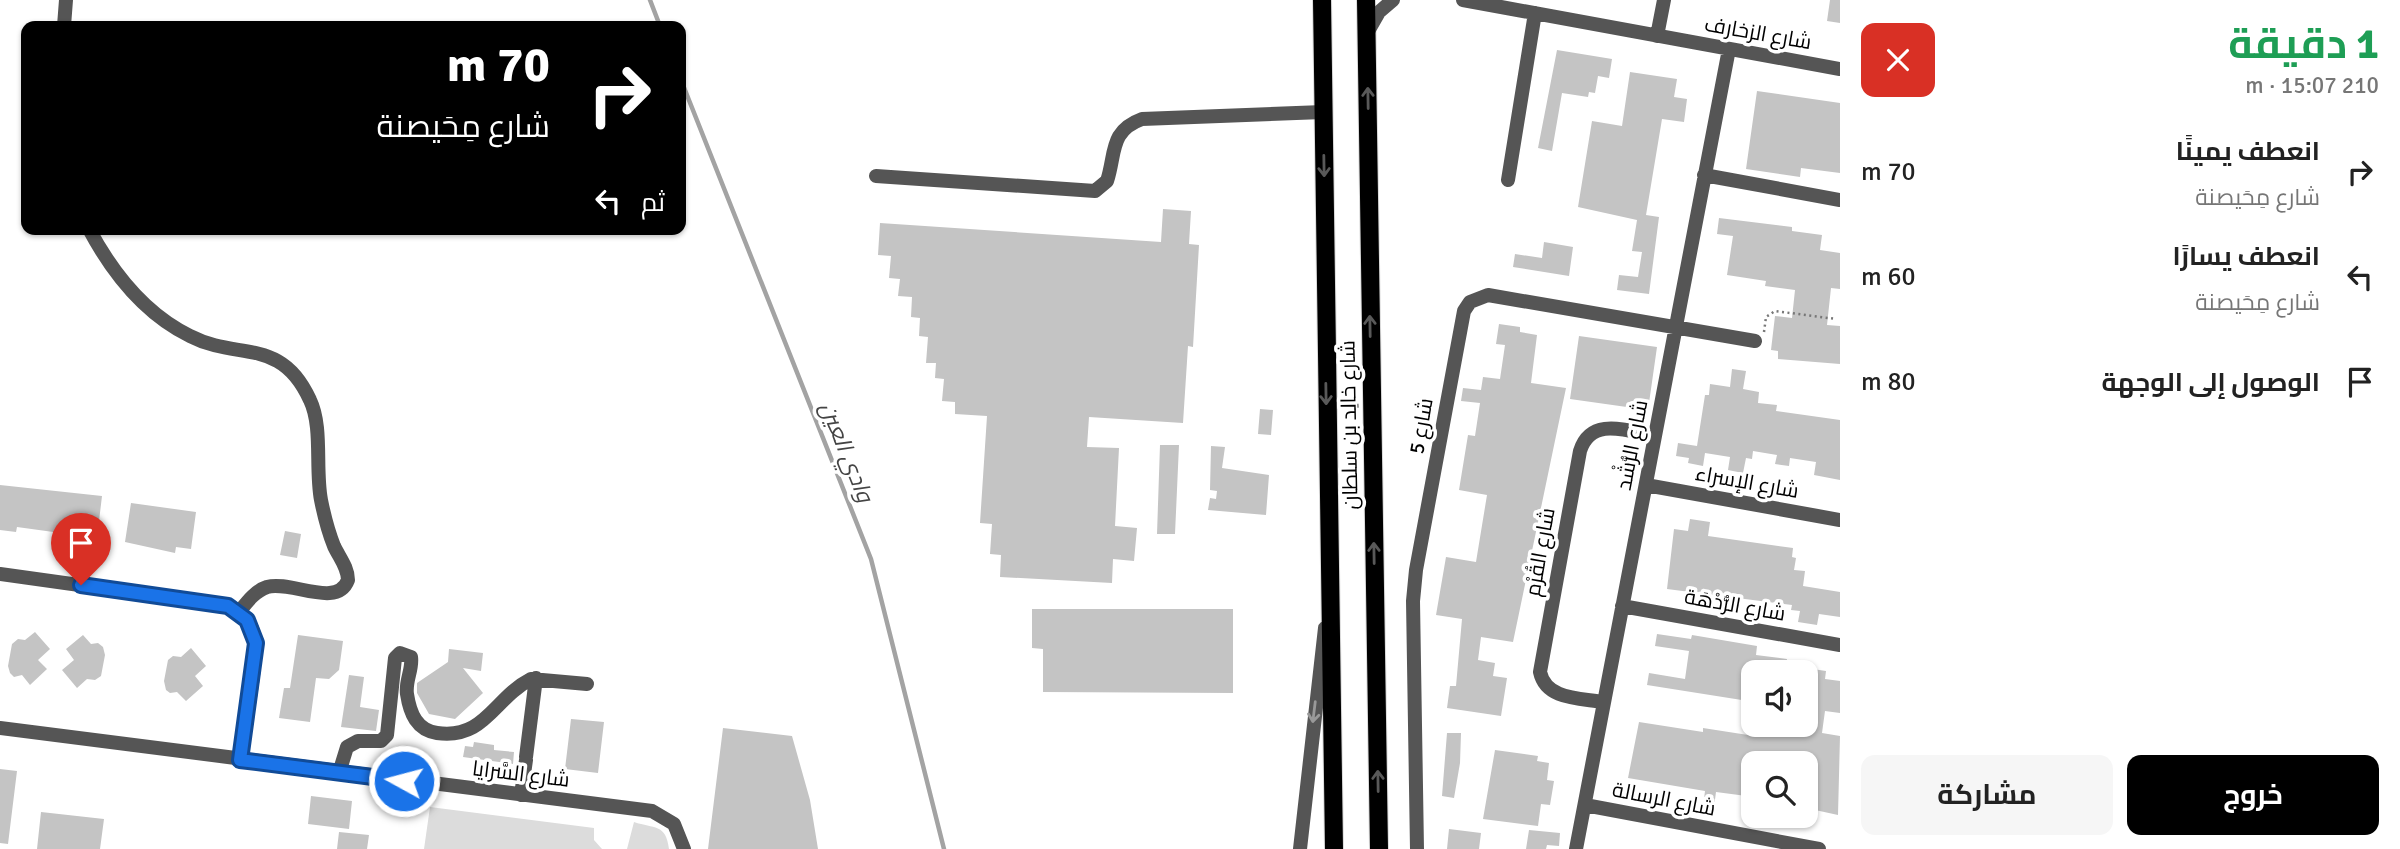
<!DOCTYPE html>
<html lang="ar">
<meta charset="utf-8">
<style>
:root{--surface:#fff;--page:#f6f6f6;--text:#222;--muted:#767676;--accent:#000}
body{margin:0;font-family:Signika,Cairo,sans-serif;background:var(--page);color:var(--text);direction:rtl;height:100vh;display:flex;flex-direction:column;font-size:26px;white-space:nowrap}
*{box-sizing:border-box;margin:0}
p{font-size:23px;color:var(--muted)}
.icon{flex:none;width:38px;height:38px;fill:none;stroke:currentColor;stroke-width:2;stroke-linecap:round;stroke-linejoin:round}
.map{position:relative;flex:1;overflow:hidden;direction:ltr}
.drawer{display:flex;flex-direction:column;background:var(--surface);width:560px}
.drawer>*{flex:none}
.top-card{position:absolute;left:21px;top:21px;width:665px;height:214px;border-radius:14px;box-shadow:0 2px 5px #0004;direction:rtl;background:#000;color:#fff;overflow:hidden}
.fabs{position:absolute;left:1741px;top:660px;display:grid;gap:14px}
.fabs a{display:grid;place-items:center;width:77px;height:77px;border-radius:14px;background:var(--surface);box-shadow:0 2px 5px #0004;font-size:35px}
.pin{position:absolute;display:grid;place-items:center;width:60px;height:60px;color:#fff;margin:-72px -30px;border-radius:50% 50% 50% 0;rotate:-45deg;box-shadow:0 0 7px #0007}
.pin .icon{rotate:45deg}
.me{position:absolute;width:77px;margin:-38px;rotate:277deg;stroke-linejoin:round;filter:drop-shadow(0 0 5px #0008)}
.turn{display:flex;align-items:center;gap:24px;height:147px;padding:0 21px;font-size:32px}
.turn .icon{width:91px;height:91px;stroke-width:2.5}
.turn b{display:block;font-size:49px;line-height:60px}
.then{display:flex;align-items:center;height:66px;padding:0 21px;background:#0003;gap:14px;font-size:26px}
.round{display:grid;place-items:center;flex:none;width:74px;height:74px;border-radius:14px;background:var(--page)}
.summary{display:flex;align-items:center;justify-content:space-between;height:119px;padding:0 21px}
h1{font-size:42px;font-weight:700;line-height:52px;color:#1e9e55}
.button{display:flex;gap:14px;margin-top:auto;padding:14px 21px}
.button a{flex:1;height:80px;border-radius:14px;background:var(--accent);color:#fff;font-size:28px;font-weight:700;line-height:80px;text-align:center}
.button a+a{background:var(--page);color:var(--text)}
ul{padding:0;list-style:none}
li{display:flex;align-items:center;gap:21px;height:105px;padding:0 21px}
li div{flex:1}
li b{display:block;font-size:26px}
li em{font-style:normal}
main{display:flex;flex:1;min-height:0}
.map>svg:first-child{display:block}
.green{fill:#dcdcdc}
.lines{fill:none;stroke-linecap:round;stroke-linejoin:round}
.stream{stroke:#a3a3a3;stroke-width:4.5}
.building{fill:#c4c4c4}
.major-casing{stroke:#dbdbdb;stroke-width:20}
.path{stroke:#777;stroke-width:2.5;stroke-dasharray:2 3.5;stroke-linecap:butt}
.minor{stroke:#555;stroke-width:14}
.major{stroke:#000;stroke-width:18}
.oneway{stroke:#595959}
.oneway2{stroke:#999}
.route-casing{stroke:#114b97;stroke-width:18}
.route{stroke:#1a73e8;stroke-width:12}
.labels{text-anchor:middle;stroke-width:7;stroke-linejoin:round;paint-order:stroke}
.street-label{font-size:21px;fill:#000;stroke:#fff}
.water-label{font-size:23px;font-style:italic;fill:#444;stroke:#fff}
</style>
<main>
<section class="drawer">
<div class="summary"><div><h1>1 دقيقة</h1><p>210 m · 15:07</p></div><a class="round" style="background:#d93025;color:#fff"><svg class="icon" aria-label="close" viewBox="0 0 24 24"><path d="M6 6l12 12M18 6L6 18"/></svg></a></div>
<ul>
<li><svg class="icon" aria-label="right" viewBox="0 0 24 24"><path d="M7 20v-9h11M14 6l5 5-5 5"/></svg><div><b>انعطف يمينًا</b><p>شارع مِحَيصنة</p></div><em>70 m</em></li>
<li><svg class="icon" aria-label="left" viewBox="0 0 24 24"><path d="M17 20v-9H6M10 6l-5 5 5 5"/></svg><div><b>انعطف يسارًا</b><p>شارع مِحَيصنة</p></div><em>60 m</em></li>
<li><svg class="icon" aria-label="arrive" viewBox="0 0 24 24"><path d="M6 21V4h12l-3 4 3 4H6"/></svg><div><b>الوصول إلى الوجهة</b></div><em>80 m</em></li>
</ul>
<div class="button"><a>خروج</a><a>مشاركة</a></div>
</section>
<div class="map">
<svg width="1840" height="849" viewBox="0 0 1840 849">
<rect width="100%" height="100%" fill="#fff"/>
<path class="green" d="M430,807L594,828V840L602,849H424Z
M634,822C654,829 666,823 669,849H627Z"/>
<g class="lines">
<path class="stream" d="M650,0L660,26
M681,80L871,559L944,849"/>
</g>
<path class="building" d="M1830,0H1840V23L1827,21Z
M1557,50L1612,59L1609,78L1598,76L1595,93L1589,92L1588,97L1562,93L1552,151L1538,148Z
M1630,72L1677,79L1674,97L1687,99L1684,122L1662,119L1646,215L1659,217L1649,294L1617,290L1619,275L1638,277L1642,252L1632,251L1637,220L1578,207L1592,121L1622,126Z
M1757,91L1840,103V173L1801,168L1800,177L1746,169Z
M1163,209L1191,211L1189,244L1199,245L1193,347L1188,346L1183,423L1089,417L1087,447L1119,448L1115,526L1137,528L1134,561L1113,559L1112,583L1000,577L1001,555L990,554L992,524L980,523L987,416L955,414V402L942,401L944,379L935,378L936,363H926L928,337L919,336L920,318L911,317L912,297L898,296L900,279L889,278L891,256L878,255L880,223L1161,242Z
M1719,218L1792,227V231L1822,235L1820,250L1840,253V289L1831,288L1827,325L1840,326V364L1778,359V351L1771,350L1775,316L1792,318L1795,290L1765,286L1766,281L1727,275L1733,236L1717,234Z
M1544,242L1573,247L1569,276L1513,267L1515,254L1542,258Z
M1499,324L1520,327V332L1537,335L1531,383L1566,388L1513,642L1481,637L1478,660L1495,663L1493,676L1507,678L1501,716L1447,708L1450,686H1456L1462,619L1436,615L1446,557L1476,562L1487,495L1459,490L1468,435L1475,436L1480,403L1461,401L1463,388L1481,390L1483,377L1500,379L1505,345L1496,344Z
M1579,336L1657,347L1648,410L1570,399Z
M1732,369L1746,371L1743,389L1759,392L1758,403L1777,405L1776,411L1840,420V480L1814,475L1816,462L1790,458L1789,466L1775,464L1777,455L1753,451L1752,459L1746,458L1743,473L1728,470L1730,457L1705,453L1703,466L1688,463L1689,458L1676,456L1678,443L1697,446L1705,395H1709L1710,384L1730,387Z
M1260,409L1273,410L1271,435L1258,434Z
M1160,445H1179L1175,534H1157Z
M1211,446L1225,447L1222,468L1269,475L1266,515L1208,510L1210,498L1216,499L1217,491L1210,490Z
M0,485L102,496L97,538L17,527L16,532L0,530Z
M131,503L196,512L191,549L176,547L175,553L125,542Z
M1690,519L1710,522L1708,536L1793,548L1792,557L1796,558L1794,570L1805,571L1803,586L1840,592V617L1819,614L1817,625L1798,622L1800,611L1791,610L1792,605L1667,589L1674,529L1688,531Z
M285,531L301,534L297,558L280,555Z
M1032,609H1233V693L1043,692V649L1032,648Z
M35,632L50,649L38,660L47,669L30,685L22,675L14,677L10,673L8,666L12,644L18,639L25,640Z
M1657,634L1691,639L1692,635L1757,646L1756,655L1787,659L1785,672H1753L1748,701L1647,685L1649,673L1685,679L1689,651L1655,646Z
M83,635L91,644L98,643L103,647L105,655L101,676L95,680L87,679L77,688L62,670L74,660L66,649Z
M298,635L343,641L339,670L329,679L316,678L310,722L279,718L284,688H290Z
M191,648L206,666L195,676L203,686L186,701L177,692L170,693L166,690L164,681L168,660L173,656L181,657Z
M449,649L483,653L481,671L463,668L483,693L455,719L429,714L417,693V683L448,662Z
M1806,668L1826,671L1825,679L1840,681V713L1825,711L1822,733L1840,736L1838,815L1806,808V763H1754V797L1716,792L1714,807L1703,806L1705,791L1628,778L1639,722L1703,732V728L1748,735V731L1765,734L1766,724H1806Z
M349,675L364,677L360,707L379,710L376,731L341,727Z
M571,719L604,722L598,773L565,769Z
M723,728L792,736L810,800L818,849H708Z
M1447,733H1461L1460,763L1454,798L1442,796Z
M474,742L494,745V750L514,752L513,764L463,757L465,746L473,747Z
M1495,750L1538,756L1537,761L1549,763L1547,780L1554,781L1550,805L1541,804L1538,826L1483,819Z
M0,769L17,771L8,844L0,843Z
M311,796L352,801L349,829L308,824Z
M41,812L104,819L100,849H37Z
M1449,829L1481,833L1479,849H1447Z
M1529,830L1560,833L1559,846L1547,845L1546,849H1526Z
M339,832L369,835L367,849H337Z"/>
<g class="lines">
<defs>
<path id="major" d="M1322,0L1334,849
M1366,0L1379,849"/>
</defs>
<use href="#major" class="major-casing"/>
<path class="path" d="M1764,332L1766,317L1775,311L1836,319"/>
<path class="minor" d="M1463,0L1840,69
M64,26L66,0
M1367,33L1379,12L1393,0
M1657,36L1664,0
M1704,175L1840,200
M876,176L1095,191L1107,181C1116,154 1109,131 1142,119L1323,112
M1508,180L1535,13
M89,229C112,272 145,314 190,336C238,361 281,336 310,400C323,427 315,469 321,500C324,515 328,531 334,546C339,557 348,567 348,580C337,609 291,580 267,587C255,591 247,602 239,612
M1646,485L1840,520
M0,574L215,604C232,607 247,614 253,631C261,653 243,732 240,760
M1622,606L1840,645
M1603,702C1580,698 1546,700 1540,672L1580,451C1591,416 1627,431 1655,436
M0,728L652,811L674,824L684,849
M526,757L536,678
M339,773L347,747L358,741H381L387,735L395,658L400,653L411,657C413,669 405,681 407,694C410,714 417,730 437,733C485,740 494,698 531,679L587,684
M521,795L526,760
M1585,805L1819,849
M1300,849L1325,628
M1417,849L1413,601L1416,570L1464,311L1470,302L1488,295L1755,341
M1576,849L1729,49"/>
<use href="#major" class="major"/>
</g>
<defs><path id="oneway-shaft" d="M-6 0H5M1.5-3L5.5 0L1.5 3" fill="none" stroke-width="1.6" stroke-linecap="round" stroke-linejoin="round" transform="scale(1.75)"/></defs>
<g class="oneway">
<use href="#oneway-shaft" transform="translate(1368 98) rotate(-91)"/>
<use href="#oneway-shaft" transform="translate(1324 166) rotate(89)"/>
<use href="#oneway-shaft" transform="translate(1370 326) rotate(-91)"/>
<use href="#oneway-shaft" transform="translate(1326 394) rotate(89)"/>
<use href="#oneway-shaft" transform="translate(1374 553) rotate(-91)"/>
<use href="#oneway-shaft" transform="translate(1378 781) rotate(-91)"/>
</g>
<use class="oneway2" href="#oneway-shaft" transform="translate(1314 712) rotate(97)"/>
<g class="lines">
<defs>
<path id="route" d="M81,585L228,606L247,620L256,643L240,760L404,781"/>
</defs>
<use href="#route" class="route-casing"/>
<use href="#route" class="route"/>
</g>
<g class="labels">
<g class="street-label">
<text transform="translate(1758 33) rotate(10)" y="7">شارع الزخارف</text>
<text transform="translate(1349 425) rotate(-91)" y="7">شارع خالِد بن سلطان</text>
<text transform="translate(1421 426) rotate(-80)" y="7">شارع 5</text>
<text transform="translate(1632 445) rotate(-79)" y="7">شارع الرُّشْد</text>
<text transform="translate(1747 482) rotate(10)" y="7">شارع الإسراء</text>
<text transform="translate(1540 552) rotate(-80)" y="7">شارع القُرْم</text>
<text transform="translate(1735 605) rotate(10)" y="7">شارع الرُّدْهَة</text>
<text transform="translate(521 774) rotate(7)" y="7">شارع السَّرايا</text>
<text transform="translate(1664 799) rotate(11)" y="7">شارع الرسالة</text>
</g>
<g class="water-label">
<text transform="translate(847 452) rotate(68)" y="8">وادي العين</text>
</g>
</g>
</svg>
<div class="fabs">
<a><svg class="icon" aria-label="sound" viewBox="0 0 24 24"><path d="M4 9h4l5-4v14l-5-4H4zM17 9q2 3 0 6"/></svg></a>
<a><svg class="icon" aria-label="search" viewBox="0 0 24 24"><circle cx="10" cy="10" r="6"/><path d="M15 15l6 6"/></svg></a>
</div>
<div class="pin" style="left:81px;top:585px;background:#d93025"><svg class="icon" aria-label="arrive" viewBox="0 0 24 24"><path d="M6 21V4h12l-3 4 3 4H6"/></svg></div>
<svg class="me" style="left:404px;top:781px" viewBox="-20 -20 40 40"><circle r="17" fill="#1a73e8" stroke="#fff" stroke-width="3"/><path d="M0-11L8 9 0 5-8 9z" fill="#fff"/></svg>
<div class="top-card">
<div class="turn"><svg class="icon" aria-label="right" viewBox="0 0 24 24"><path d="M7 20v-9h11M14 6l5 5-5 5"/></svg><div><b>70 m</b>شارع مِحَيصنة</div></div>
<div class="then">ثم<svg class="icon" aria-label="left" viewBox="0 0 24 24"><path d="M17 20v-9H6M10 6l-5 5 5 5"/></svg></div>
</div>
</div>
</main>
